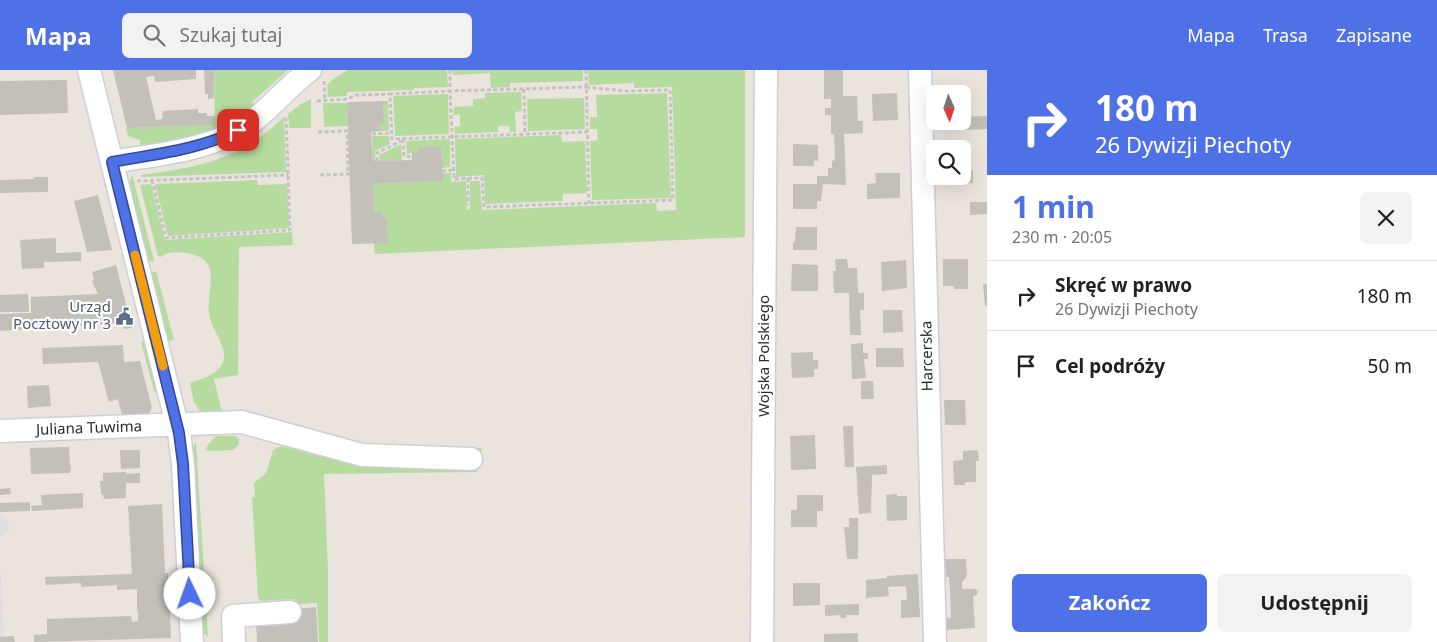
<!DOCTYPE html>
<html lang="pl">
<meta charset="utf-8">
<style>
:root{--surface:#fff;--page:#f2f2f2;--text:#222;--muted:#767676;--line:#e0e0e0;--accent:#4e71e7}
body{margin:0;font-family:"Noto Sans",sans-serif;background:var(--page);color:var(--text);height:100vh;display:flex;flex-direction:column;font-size:19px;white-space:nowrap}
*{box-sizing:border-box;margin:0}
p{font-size:16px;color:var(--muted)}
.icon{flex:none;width:28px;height:28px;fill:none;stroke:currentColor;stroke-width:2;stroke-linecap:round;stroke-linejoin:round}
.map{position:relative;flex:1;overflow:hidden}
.sheet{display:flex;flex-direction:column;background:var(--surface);width:450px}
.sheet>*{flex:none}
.guide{background:#4e71e7;color:#fff;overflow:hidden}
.needle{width:32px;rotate:177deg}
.buttons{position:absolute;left:926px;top:15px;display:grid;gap:10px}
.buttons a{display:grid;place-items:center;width:45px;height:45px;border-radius:8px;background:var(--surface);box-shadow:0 5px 20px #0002;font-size:25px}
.pin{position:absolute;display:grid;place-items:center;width:42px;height:42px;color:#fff;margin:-21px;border-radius:10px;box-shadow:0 2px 8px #0006}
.me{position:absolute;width:55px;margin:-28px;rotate:357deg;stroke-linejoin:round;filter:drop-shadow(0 0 4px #0008)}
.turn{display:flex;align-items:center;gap:18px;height:105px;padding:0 25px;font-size:22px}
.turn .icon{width:65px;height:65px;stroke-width:2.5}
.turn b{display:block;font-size:35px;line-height:42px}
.round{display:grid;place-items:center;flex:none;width:52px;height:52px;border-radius:8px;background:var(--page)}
.summary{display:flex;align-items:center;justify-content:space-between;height:85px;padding:0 25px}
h1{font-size:30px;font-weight:700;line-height:38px;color:var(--accent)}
.primary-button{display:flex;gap:10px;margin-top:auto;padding:10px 25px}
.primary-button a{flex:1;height:58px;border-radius:8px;background:var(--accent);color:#fff;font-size:20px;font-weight:700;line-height:58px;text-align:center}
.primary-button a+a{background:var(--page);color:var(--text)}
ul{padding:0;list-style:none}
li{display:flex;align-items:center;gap:15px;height:70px;padding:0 25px;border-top:1px solid var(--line)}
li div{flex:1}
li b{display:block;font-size:19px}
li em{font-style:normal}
header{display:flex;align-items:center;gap:30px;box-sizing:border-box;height:70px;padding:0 25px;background:var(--accent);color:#fff}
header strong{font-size:24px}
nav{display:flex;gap:28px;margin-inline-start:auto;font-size:18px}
.search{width:350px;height:45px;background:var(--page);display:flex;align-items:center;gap:12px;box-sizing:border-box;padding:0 18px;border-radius:8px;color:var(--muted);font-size:19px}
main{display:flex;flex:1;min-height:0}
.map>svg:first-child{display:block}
.industrial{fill:#dfdde4}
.green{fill:#b6db9f}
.building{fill:#c3bfb9}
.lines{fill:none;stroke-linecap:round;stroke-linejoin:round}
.minor-casing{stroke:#cccfda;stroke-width:25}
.path{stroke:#c3c3c3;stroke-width:3;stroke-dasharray:4 2.5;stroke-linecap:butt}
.minor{stroke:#fff;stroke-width:22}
.route-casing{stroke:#334996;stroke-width:12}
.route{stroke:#4e71e7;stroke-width:9}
.slow{stroke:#f59e0b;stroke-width:9}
.labels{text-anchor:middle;stroke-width:4.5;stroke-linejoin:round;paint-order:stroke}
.service-label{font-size:15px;fill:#4e5e75;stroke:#fff;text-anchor:end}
.street-label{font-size:15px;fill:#2a2a2a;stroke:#fff}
</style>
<header>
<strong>Mapa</strong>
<div class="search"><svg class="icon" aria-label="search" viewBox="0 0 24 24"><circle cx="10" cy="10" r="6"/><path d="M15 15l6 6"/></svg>Szukaj tutaj</div>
<nav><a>Mapa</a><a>Trasa</a><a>Zapisane</a></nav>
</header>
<main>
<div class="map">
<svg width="987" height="572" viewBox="0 0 987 572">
<rect width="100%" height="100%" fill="#eae4dd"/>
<path class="industrial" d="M0,446L8,450L9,462L0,467Z
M0,492L4,567L3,572H0Z"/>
<path class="green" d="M214,0H288L252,32L256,36L247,43L213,62L140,77V70L128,66L126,58L215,55Z
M348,0H447L448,17L414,18V20L347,22V26L328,27L327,15L333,9Z
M452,0H583V11L510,13V17L491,18L490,3L453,5Z
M588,0H745V167L375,184L374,173L387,148H383L382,142H374L373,114L442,111V103H451V112L466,111L467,140L470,139V111H480L482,140L656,133L657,141L676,140L672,17L634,18V13L589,15Z
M521,22L522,41L515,42L516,62H510L509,56H498V62L455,64L454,57L460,56V44L453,45L454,37L473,36V29L485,28V23Z
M667,23L671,128L592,130L590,71L598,70L597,59H590V47H597L596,25Z
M448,24L449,64L395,66L393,26Z
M584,28L585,59L528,61L527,29Z
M311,29V58H289L288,44L299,35Z
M383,31H388L389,61H379V54H384Z
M323,33H347L348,56L324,57Z
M284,47L286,102L141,107V105C201,96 238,91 284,47Z
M561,65L562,72L585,71L587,123L563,124V131L485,134L484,105L456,107L455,69Z
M372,66H389L390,74L375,81V91H373Z
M450,69V97L442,98L441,77H418V82L407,84L406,71Z
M401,74L402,90L380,91L379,85Z
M132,104L154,191H148L129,115Z
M257,110L258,115L287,114L289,158L168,166L155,114Z
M151,114L165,170L292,162L293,175L239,177L238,305L214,309L222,342H247L379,379L482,378L477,402L324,404L328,499V572H319L317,533L296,534L293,529L261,531L258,528L252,427H255L254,413L266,403L273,380L281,376L328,388L333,368L202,345L194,332L190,313C200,309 217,305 222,294C230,280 213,262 210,248C203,221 227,189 186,183C178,182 167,181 161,187L158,186L140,115Z
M156,201L174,270L168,271L151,203Z
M145,271L158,322L154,321L141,272Z
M216,366H235L239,369V374L233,380L206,381L207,376Z
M196,372L208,567L204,563L203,557L193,378Z"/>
<path class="building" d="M113,0H196V9L155,12L154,6L146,7L156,50L162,49L163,41L198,39V43H207V46H215V55L127,58Z
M204,0H214V28L208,29V24H205Z
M824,0H843V26H857L858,51H863V63L844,64L846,115L823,114L821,131H817V139H793V114H817V106H828V98H832V91L835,90L834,64H831V45H825V38H831V29H824Z
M67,10L68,43L0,45V11Z
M897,23L898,50L873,51L872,24Z
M383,31L384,54H379V61L371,62L373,91L412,90V82H418V77H441L443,111L373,114L374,142H382L383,148H387L388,173L352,174L347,32Z
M987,46V59L963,60L962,47Z
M793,74L818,75V91L814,90V96H793Z
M962,87H965V100H973V113L944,114V106H962Z
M875,103H900V128L867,129V114L876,113Z
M34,107H48V122L0,123V110L34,109Z
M98,125L112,180L87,182L74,131Z
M970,132H987V144L970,145Z
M796,157H817V180H793V172H795Z
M56,168V183L81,182V191L44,192V198L22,199L20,170Z
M835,189H847L848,198H857L858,223H864V240H860L861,265H850L849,223H834L833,201H836Z
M943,189H968V219H954V216H943Z
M906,190L907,218L882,221L881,192Z
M792,194L818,195V221H791Z
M116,195L132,258L124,259L123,253L0,261V244L31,243V227L98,224L92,211L94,210L92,202Z
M983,214H987V236H985Z
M28,224L29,242H0V225Z
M883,240H902L903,262L883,263Z
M863,273V283H868V289H864L866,308L852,309L851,274Z
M123,275L124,292L140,291L152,338L148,344L122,345L118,329L109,332L98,292L43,294L42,278Z
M876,278H903L904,297H876Z
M813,282V290H818V299H814V307L792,308L791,283Z
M861,311H873L874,329H861Z
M49,315L51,336L28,338L27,316Z
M944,330H965L966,355H945Z
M843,356H853L854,397H845Z
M815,365L816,399L791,400L790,366Z
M69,377L70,395H71L70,403L31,404L30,378Z
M120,380H140V398L121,399Z
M978,380L979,391H976V412H965V415H954L953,391L963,390V381Z
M887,395V404L872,405L871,443L859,444L856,397Z
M126,402V404L140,403V413H126V428L104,429L103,425L101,424L100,411H103V403Z
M10,418L11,424L0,425V419Z
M83,423V438L32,441L31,436L42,435L41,425Z
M897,424V426H907V450L887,451L886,425Z
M797,425H823V441H817V457H791V440H797Z
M30,432V441L0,442V433Z
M162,434L165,503H168L171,568L34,572V565L47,564V549L131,546L132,552L138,551V541H137V519L117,520V515L81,517V513L46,515L45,507L132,504L128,436Z
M849,448H858V489H847L844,457H849Z
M945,489H966L967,506L962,512V519H975L978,521L977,525L973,526L975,558L947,560V548H951L950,519L949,507H946Z
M918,504L920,547L901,548V530H907L906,516L888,517L889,526L866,528V510L887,508V506Z
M793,513H820V535L793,536Z
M859,534V545H846V548H841L840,545L825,546V535Z
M316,537L318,572H257L256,554L297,551L296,539Z
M858,563V572H824V564Z
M14,566L15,572H0V567Z"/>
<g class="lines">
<defs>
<path id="minor" d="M89,0L179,363L183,394L192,572
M920,0L935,572
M112,92C158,84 209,81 249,54C271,38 288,16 310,0
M0,361L242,352L362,385L471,389
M234,572L233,546L290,542
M762,572L766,0"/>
</defs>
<use href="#minor" class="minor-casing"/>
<path class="path" d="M450,0V21L390,24L392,69L587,62
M586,0L589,133
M324,11L325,30
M586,17L627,21L670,20L673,130L484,137L482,108L454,109L450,21Z
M524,19L525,64
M317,31L347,29L356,25L390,24
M318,62L347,61L348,104
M372,64L392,63
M403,69L404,86L412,87
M377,91V83L403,70
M442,101L453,100
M320,105L349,104
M468,108V135
M152,110L166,168L290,160L286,47
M137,111L288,105"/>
<use href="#minor" class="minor"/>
</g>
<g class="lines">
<defs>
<path id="route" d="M190,524L183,394L179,363L112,92C155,84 199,80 238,60"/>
</defs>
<use href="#route" class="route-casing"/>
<use href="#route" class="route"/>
<path class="slow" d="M135,185L163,296"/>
</g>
<defs>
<symbol id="civic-bare" viewBox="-9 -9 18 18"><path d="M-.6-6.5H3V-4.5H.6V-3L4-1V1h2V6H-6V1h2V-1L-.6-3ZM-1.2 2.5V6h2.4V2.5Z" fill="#5c6f8a" stroke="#fff" stroke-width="2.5" paint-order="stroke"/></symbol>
</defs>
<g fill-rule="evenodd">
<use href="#civic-bare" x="112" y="234" width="25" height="25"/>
</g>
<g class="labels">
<g class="service-label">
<text x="111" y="242">Urząd<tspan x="111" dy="17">Pocztowy nr 3</tspan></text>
</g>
<g class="street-label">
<text transform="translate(764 286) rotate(-90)" y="5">Wojska Polskiego</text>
<text transform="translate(927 286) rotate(-91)" y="5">Harcerska</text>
<text transform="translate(89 358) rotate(-2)" y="5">Juliana Tuwima</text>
</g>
</g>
</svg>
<div class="buttons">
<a><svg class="needle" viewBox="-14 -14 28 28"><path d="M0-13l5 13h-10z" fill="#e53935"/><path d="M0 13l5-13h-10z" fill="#767676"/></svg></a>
<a><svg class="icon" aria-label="search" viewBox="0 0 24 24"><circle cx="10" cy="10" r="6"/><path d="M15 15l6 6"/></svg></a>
</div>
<div class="pin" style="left:238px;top:60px;background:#d93025"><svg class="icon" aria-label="arrive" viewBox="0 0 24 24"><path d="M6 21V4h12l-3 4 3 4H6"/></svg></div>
<svg class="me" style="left:190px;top:524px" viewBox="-20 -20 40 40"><circle r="19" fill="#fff"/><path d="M0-13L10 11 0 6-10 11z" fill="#4e71e7"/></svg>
</div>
<section class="sheet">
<div class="guide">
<div class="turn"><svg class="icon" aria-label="right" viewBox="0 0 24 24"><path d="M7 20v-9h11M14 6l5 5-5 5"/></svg><div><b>180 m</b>26 Dywizji Piechoty</div></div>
</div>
<div class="summary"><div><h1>1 min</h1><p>230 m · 20:05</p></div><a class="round"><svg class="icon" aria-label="close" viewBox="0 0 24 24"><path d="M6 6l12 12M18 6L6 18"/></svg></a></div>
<ul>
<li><svg class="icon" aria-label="right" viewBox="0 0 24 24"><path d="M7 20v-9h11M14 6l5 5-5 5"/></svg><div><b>Skręć w prawo</b><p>26 Dywizji Piechoty</p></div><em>180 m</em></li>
<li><svg class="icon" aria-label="arrive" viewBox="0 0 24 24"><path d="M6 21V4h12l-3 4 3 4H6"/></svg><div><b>Cel podróży</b></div><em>50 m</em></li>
</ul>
<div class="primary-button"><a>Zakończ</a><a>Udostępnij</a></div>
</section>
</main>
